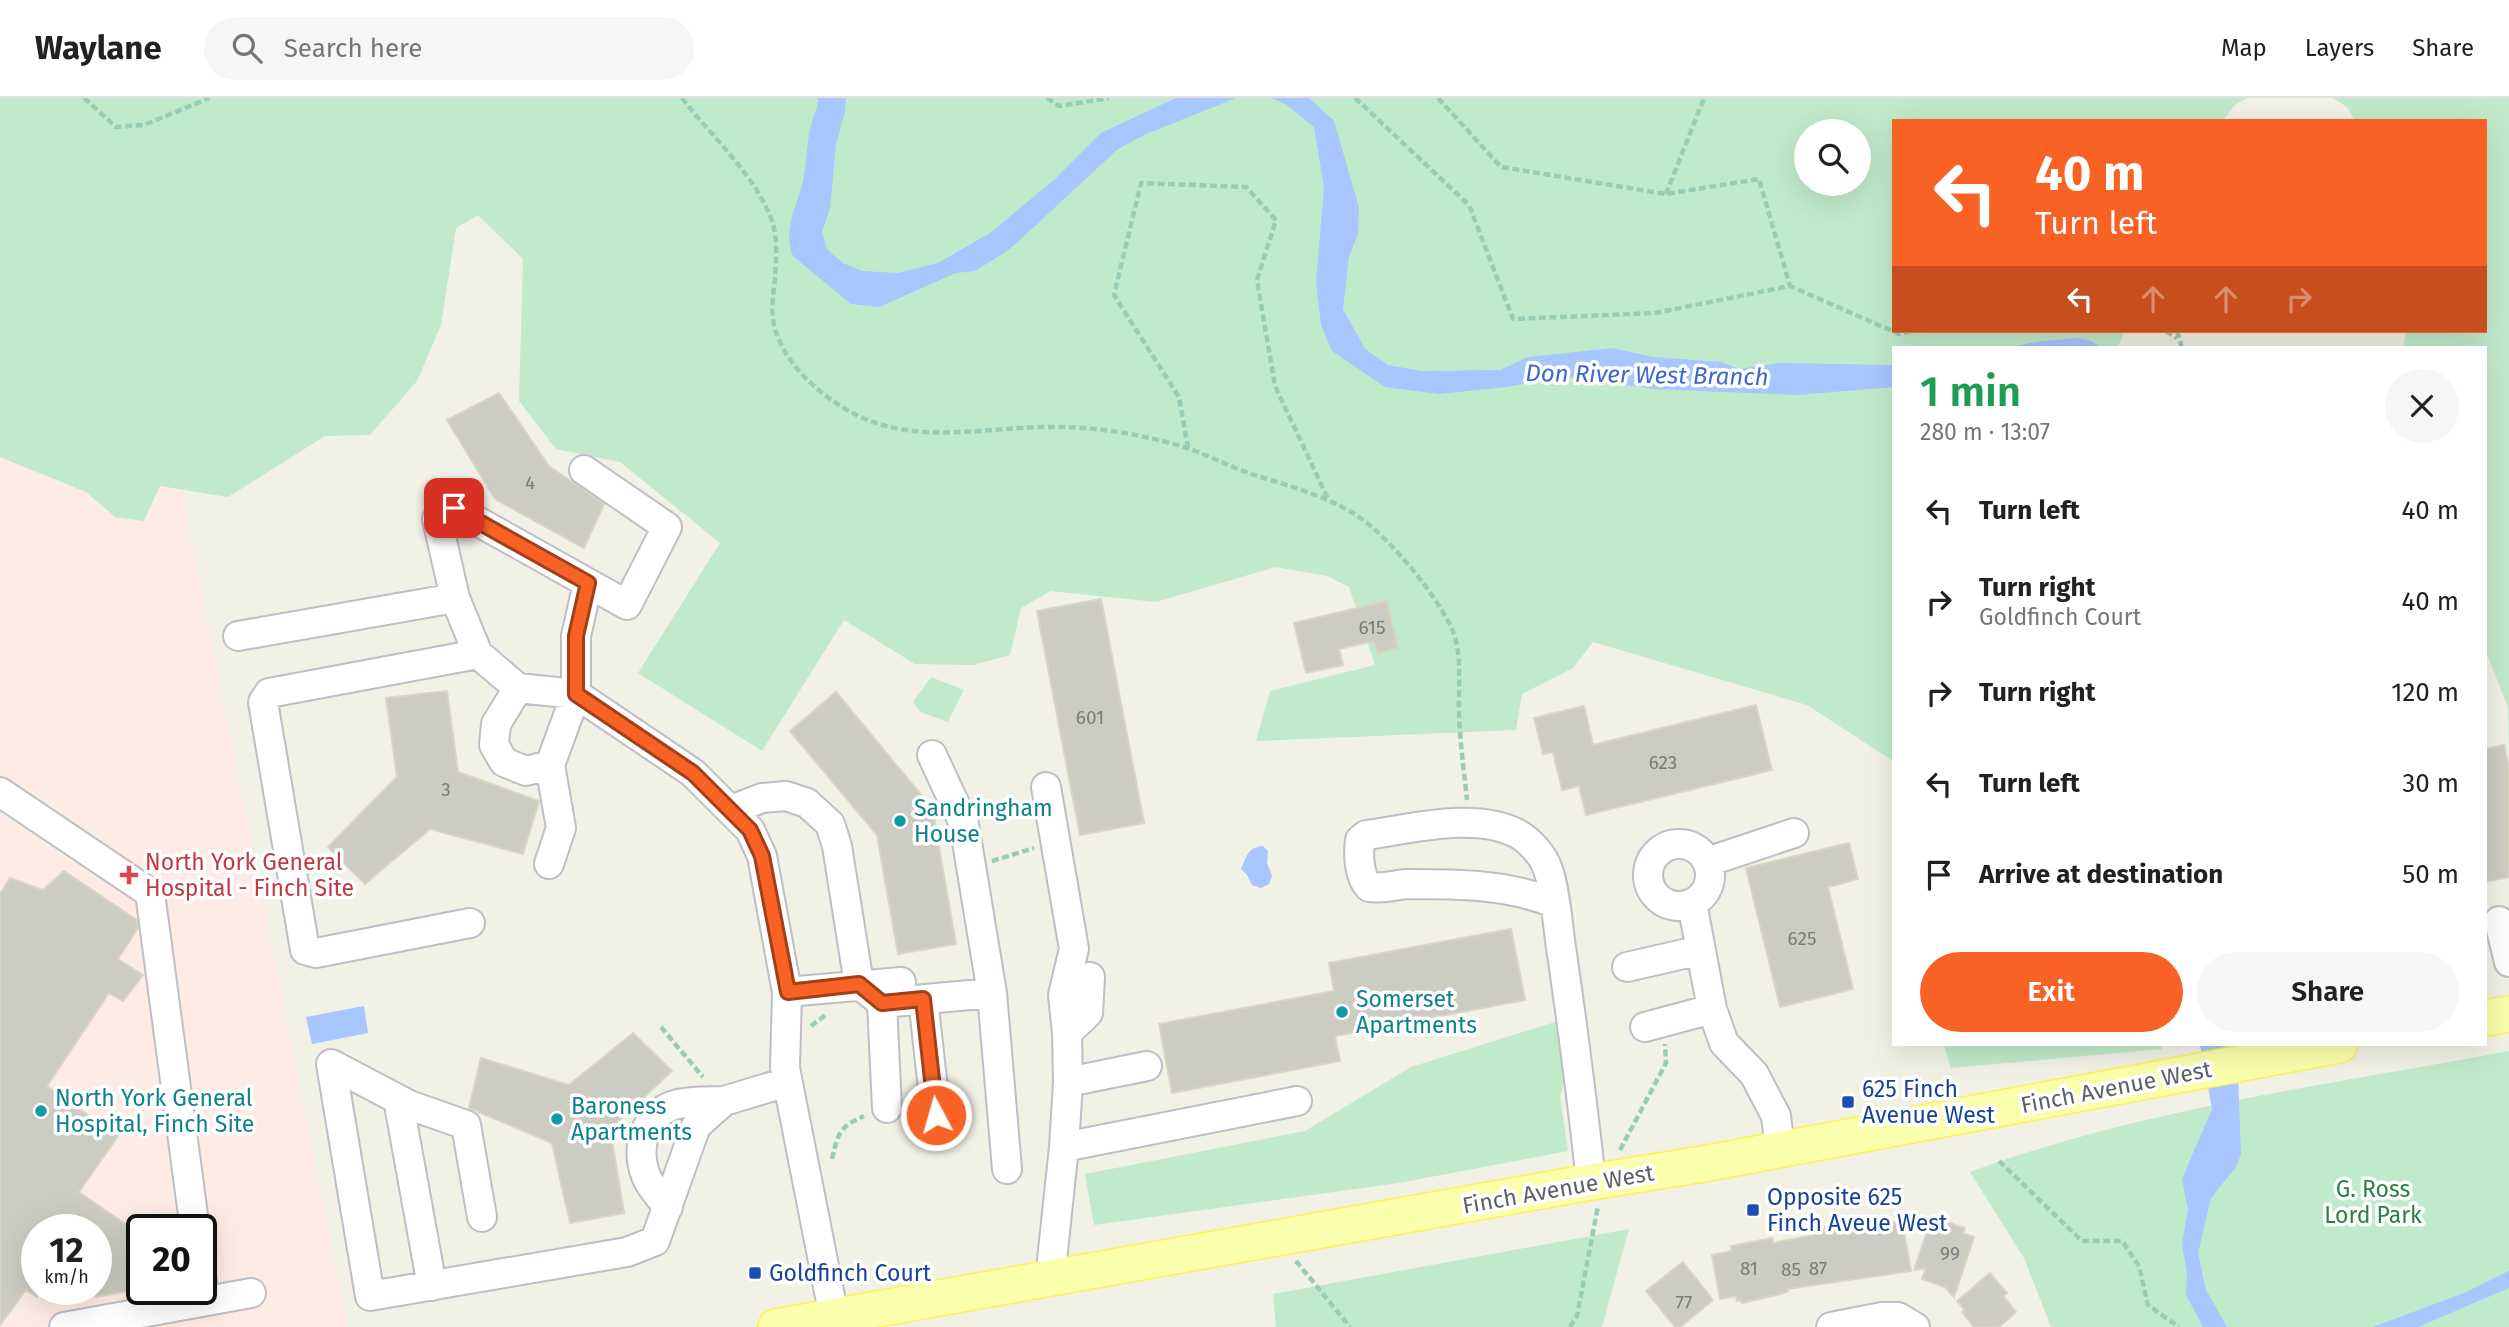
<!DOCTYPE html>
<meta charset="utf-8">
<style>
:root{--surface:#fff;--page:#f6f6f6;--text:#202124;--muted:#757577;--line:#e0e0e0;--accent:#f86325}
body{margin:0;font-family:"Fira Sans",sans-serif;background:var(--page);color:var(--text);height:100vh;display:flex;flex-direction:column;font-size:26px;white-space:nowrap}
*{box-sizing:border-box;margin:0}
p{font-size:23px;color:var(--muted)}
.icon{flex:none;width:38px;height:38px;fill:none;stroke:currentColor;stroke-width:2;stroke-linecap:round;stroke-linejoin:round}
.map{position:relative;flex:1;overflow:hidden}
.drawer{position:absolute;left:1892px;top:248px;width:595px;height:700px;display:flex;flex-direction:column;background:var(--surface);border-radius:0px;box-shadow:0 7px 28px #0002}
.drawer>*{flex:none}
.top-card{position:absolute;left:1892px;top:21px;width:595px;height:214px;border-radius:0px;box-shadow:0 7px 28px #0002;background:#f86325;color:#fff;overflow:hidden}
.tools{position:absolute;left:1794px;top:21px;display:grid;gap:14px}
.tools a{display:grid;place-items:center;width:77px;height:77px;border-radius:50%;background:var(--surface);box-shadow:0 7px 28px #0002;font-size:35px}
.speed{position:absolute;left:21px;top:1116px;display:flex;gap:14px;font-size:35px;font-weight:700;text-align:center}
.speed>*{display:grid;place-content:center;width:91px;height:91px;border-radius:50%;background:var(--surface);box-shadow:0 7px 28px #0002;line-height:1}
.speed small{font-size:18px;font-weight:400}
.speed .limit{border:4px solid #111;border-radius:10px;background:#fff;color:#111}
.pin{position:absolute;display:grid;place-items:center;width:60px;height:60px;color:#fff;margin:-30px;border-radius:14px;box-shadow:0 4px 10px #0006}
.me{position:absolute;width:77px;margin:-38px;rotate:354deg;stroke-linejoin:round;filter:drop-shadow(0 0 5px #0008)}
.turn{display:flex;align-items:center;gap:24px;height:147px;padding:0 28px;font-size:32px}
.turn .icon{width:91px;height:91px;stroke-width:2.5}
.turn b{display:block;font-size:49px;line-height:60px}
.lanes{display:flex;align-items:center;height:66px;padding:0 28px;background:#0003;justify-content:center;gap:35px;direction:ltr}
.lanes .off{opacity:.35}
.round{display:grid;place-items:center;flex:none;width:74px;height:74px;border-radius:37px;background:var(--page)}
.headline{display:flex;align-items:center;justify-content:space-between;height:119px;padding:0 28px}
h1{font-size:42px;font-weight:600;line-height:52px;color:#1e9e55}
.primary-button{display:flex;gap:14px;margin-top:auto;padding:14px 28px}
.primary-button a{flex:1;height:80px;border-radius:42px;background:var(--accent);color:#fff;font-size:28px;font-weight:600;line-height:80px;text-align:center}
.primary-button a+a{background:var(--page);color:var(--text)}
ul{padding:0;list-style:none}
li{display:flex;align-items:center;gap:21px;height:91px;padding:0 28px}
li div{flex:1}
li b{display:block;font-size:26px}
li em{font-style:normal}
header{display:flex;align-items:center;gap:42px;box-sizing:border-box;height:98px;padding:0 35px;background:var(--surface);border-bottom:2px solid var(--line)}
header strong{font-size:33px}
nav{display:flex;gap:38px;margin-inline-start:auto;font-size:24px}
.search{width:490px;height:63px;background:var(--page);display:flex;align-items:center;gap:18px;box-sizing:border-box;padding:0 24px;border-radius:38px;color:var(--muted);font-size:26px}
.map>svg:first-child{display:block}
.medical{fill:#feebe3;fill-rule:evenodd}
.green{fill:#c1eaca;fill-rule:evenodd}
.water{fill:#a8c6ff}
.building{fill:#ccccc3;stroke:#d7d5c4;stroke-width:2}
.lines{fill:none;stroke-linecap:round;stroke-linejoin:round}
.minor-casing{stroke:#bebec6;stroke-width:32}
.major-casing{stroke:#fef353;stroke-width:38}
.path{stroke:#99ccb3;stroke-width:4.5;stroke-dasharray:7 3.5;stroke-linecap:butt}
.minor{stroke:#fff;stroke-width:28}
.major{stroke:#faffad;stroke-width:35}
.route-casing{stroke:#a14018;stroke-width:18}
.route{stroke:#f86325;stroke-width:12}
.culture-dot{fill:#0f9aa8;stroke:#fff;stroke-width:2.5}
.health-dot{fill:#e0444e;stroke:#fff;stroke-width:2.5}
.transit-dot{fill:#1a4fb4;stroke:#fff;stroke-width:2.5}
.labels{text-anchor:middle;stroke-width:7;stroke-linejoin:round;paint-order:stroke}
.number-label{font-size:19px;fill:#797b7f}
.culture-label{font-size:23px;fill:#0d838f;stroke:#fff;text-anchor:start}
.health-label{font-size:23px;fill:#be3a42;stroke:#fff;text-anchor:start}
.street-label{font-size:23px;fill:#5d6068;stroke:#fff}
.transit-label{font-size:23px;fill:#164399;stroke:#fff;text-anchor:start}
.park-label{font-size:23px;fill:#2c8042;stroke:#fff}
.water-label{font-size:24px;font-style:italic;fill:#3f65cf;stroke:#fff}
</style>
<header>
<strong>Waylane</strong>
<div class="search"><svg class="icon" aria-label="search" viewBox="0 0 24 24"><circle cx="10" cy="10" r="6"/><path d="M15 15l6 6"/></svg>Search here</div>
<nav><a>Map</a><a>Layers</a><a>Share</a></nav>
</header>
<div class="map">
<svg width="2509" height="1229" viewBox="0 0 2509 1229">
<rect width="100%" height="100%" fill="#f1f1e6"/>
<path class="medical" d="M0,359L86,394L115,419L160,388L181,391L348,1229H0ZM37,1132H96V1192H37ZM142,1132H201V1192H142Z"/>
<path class="green" d="M0,0H2247L2236,6L2222,23H1894V233H2125L2117,250H1894L1893,663L1807,607L1593,544L1573,570L1522,596L1516,632L1256,643L1270,593L1375,567L1349,489L1327,478L1275,469L1156,504L1051,493L1021,510L1010,557L973,567L915,566L844,522L762,653L638,575L720,445L620,364L556,351L519,303L523,161L478,117L456,130L441,227L417,283L370,337L325,338L228,399L160,388L144,423L115,419L86,394L0,359ZM1806,33H1858V86H1806Z
M2333,0H2509V656L2508,609L2488,559L2485,560V250H2403L2406,233H2485V23H2355L2347,9Z
M931,579L964,592L948,624L920,614L913,604Z
M1555,924L1569,937L1571,967L1560,998L1568,1053L1399,1085L1094,1127L1085,1076L1305,1033L1411,969Z
M1944,947H2161L2162,951L1951,970Z
M2509,953V1229H2051L2024,1160L1970,1074C2143,1010 2328,987 2509,953Z
M1629,1131L1602,1229H1276L1273,1196Z"/>
<path class="water" d="M818,0H846L845,14L836,46L830,110L822,134L827,151L843,165L862,173L898,175L938,165L990,135L1055,81L1101,35L1176,0H1236L1144,37L1118,51L1010,151L975,173L956,175L879,209L851,206L793,158C781,130 800,104 804,77C807,60 807,43 811,27C813,17 818,11 818,0Z
M1271,0H1309L1334,23L1359,109L1358,136L1349,159L1343,211L1365,251L1388,267L1421,273L1500,272L1528,259L1612,250L1653,259L1721,264L1739,271L1779,265L1893,267V289L1797,297L1654,291L1561,278L1507,289L1439,296L1385,289L1332,253L1321,227L1316,184L1324,89L1314,29L1287,7Z
M2077,240L2091,243L2102,250H2008L2035,244Z
M1263,748L1268,753L1267,765L1272,778L1269,786L1261,790L1252,787L1247,777L1241,771C1247,758 1247,750 1263,748Z
M364,908L368,935L312,946L306,919Z
M2200,947H2237L2241,1057L2235,1070L2211,1100L2198,1155L2206,1192L2227,1229H2203L2186,1197L2187,1176L2182,1146L2188,1112L2182,1081L2212,1011Z
M2509,1173V1190L2418,1229H2373L2464,1195Z"/>
<path class="building" d="M499,295L549,368L604,406L584,450L495,401L447,322Z
M1101,501L1144,725L1080,737L1037,513Z
M1387,503L1398,550L1377,555L1374,543L1339,551L1343,567L1306,575L1294,525Z
M447,593L458,674L539,703L523,756L430,731L365,786L328,749L397,679L386,600Z
M836,594L932,710L956,846L898,856L877,737L790,633Z
M1756,607L1772,672L1586,717L1579,688L1562,692L1553,654L1543,656L1534,620L1584,608L1593,647Z
M2504,647L2509,670V779L2485,784V651Z
M1849,745L1858,781L1828,789L1853,891L1780,909L1746,770Z
M64,773L137,822L138,830L118,861L143,877L123,903L109,895L47,988L118,1038L79,1094L142,1138V1190L96,1199V1132H37V1199L26,1192L0,1227V796L10,780L43,792Z
M1511,831L1525,902L1335,938L1340,963L1172,995L1159,926L1334,893L1329,865Z
M633,935L672,973L610,1031L624,1115L570,1125L552,1045L469,1010L481,960L569,987Z
M1880,1121L1882,1127L1902,1123L1911,1173L1787,1191L1788,1193L1784,1195L1742,1205L1741,1202L1737,1203L1736,1198L1720,1201L1712,1157L1732,1153L1731,1148L1772,1140L1773,1145L1819,1136L1818,1130Z
M1943,1123L1965,1130L1963,1135L1974,1139L1954,1199L1945,1189L1922,1181L1926,1170L1914,1172L1930,1125L1941,1128Z
M1683,1164L1713,1202L1680,1229H1675L1646,1193Z
M1990,1175L2007,1195L2003,1198L2016,1214L1999,1229H1974L1962,1214L1965,1212L1957,1203Z"/>
<g class="lines">
<defs>
<path id="minor" d="M238,538L455,500
M478,556L518,590L576,596L693,675L750,732L762,758L787,894L785,970L836,1229
M518,590L496,626L494,647L504,664L526,673L550,667
M932,657L964,726L992,895
M1046,689L1074,851L1063,897L1067,935L1068,984
M0,694L150,795L195,1132
M731,712L762,700L786,698L807,705L830,726L837,748L859,886L882,905L887,1010
M1648 777a31 31 0 1 1 62 0a31 31 0 1 1-62 0Z
M1707,764L1794,735
M549,766L561,730L550,667L576,596V538L588,485
M1554,805C1507,786 1457,786 1407,786C1395,787 1382,791 1369,789C1359,779 1358,756 1360,742L1366,737C1411,731 1476,713 1518,736C1530,743 1544,758 1548,772C1556,793 1558,833 1562,856C1573,932 1583,1008 1591,1084
M1692,805L1712,911L1724,945L1754,976L1776,1018L1780,1051
M2499,823L2509,864
M470,825L316,855L305,852L263,604L269,595L478,556L455,500L437,421L454,410L627,507L667,429L584,372
M1627,869L1701,852
M787,894L901,884
M923,901L936,1017
M882,905L992,895L1007,1071
M1645,929L1712,911
M1067,935L1088,915L1090,879
M398,1001L432,1188
M1064,1049L1068,984L1147,968
M668,1109C661,1100 650,1089 646,1078C637,1054 641,1025 665,1011C680,1002 706,1004 724,1003
M482,1119L466,1027L409,1007L331,966L370,1198L627,1154L655,1143L696,1028L724,1003L787,984
M201,1176L205,1203
M1050,1181L1064,1049L1297,1003
M64,1229L251,1195
M1831,1229L1882,1219H1898L1915,1229"/>
<path id="major" d="M2485,920L2509,916
M776,1229L1591,1084L1703,1066L2339,947"/>
</defs>
<use href="#minor" class="minor-casing"/>
<use href="#major" class="major-casing"/>
<path class="path" d="M84,0L116,29L144,27L209,0
M682,0C713,41 753,73 772,123C778,140 776,161 775,178C774,191 771,208 773,221C778,255 806,284 833,303C900,351 972,330 1047,329C1093,328 1143,336 1187,350C1208,357 1228,368 1249,375C1287,388 1331,398 1363,422C1391,442 1438,499 1452,531C1463,558 1458,588 1459,616C1460,645 1464,673 1467,702
M1047,0L1059,8L1109,0
M1355,0L1469,107L1513,221L1655,215L1790,188L1899,236L1913,233
M1438,0L1501,69L1666,96L1759,81L1790,188
M1666,96L1704,0
M2166,233L2177,240
M2177,233L2182,250
M1188,350L1179,299L1114,197L1141,85L1246,89L1276,122L1257,182L1275,288L1329,403
M992,763L1034,750
M811,928L827,916
M661,929L703,979
M1620,1052L1666,965L1665,946
M832,1061C838,1035 839,1029 864,1018
M1999,1063L2082,1143H2122L2139,1168L2148,1207L2179,1229
M1296,1163L1350,1229
M1570,1229L1577,1218L1598,1108"/>
<use href="#minor" class="minor"/>
<use href="#major" class="major"/>
</g>
<g class="lines">
<defs>
<path id="route" d="M454,410L588,485L576,538V596L693,675L750,732L762,758L788,894L859,886L882,905L923,901L936,1017"/>
</defs>
<use href="#route" class="route-casing"/>
<use href="#route" class="route"/>
</g>
<g class="culture-dot">
<circle cx="900" cy="723" r="7"/>
<circle cx="1342" cy="914" r="7"/>
<circle cx="41" cy="1013" r="7"/>
<circle cx="557" cy="1021" r="7"/>
</g>
<path class="health-dot" d="M125.5 766.5h7v7h7v7h-7v7h-7v-7h-7v-7h7z"/>
<g class="transit-dot">
<rect x="1841" y="997" width="14" height="14" rx="3.5"/>
<rect x="1746" y="1105" width="14" height="14" rx="3.5"/>
<rect x="748" y="1168" width="14" height="14" rx="3.5"/>
</g>
<g class="labels">
<g class="number-label">
<text x="530" y="391">4</text>
<text x="1372" y="536">615</text>
<text x="1090" y="626">601</text>
<text x="1663" y="671">623</text>
<text x="446" y="698">3</text>
<text x="1802" y="847">625</text>
<text x="1950" y="1162">99</text>
<text x="1749" y="1177">81</text>
<text x="1818" y="1177">87</text>
<text x="1791" y="1178">85</text>
<text x="1684" y="1211">77</text>
</g>
<g class="culture-label">
<text x="914" y="718">Sandringham<tspan x="914" dy="26">House</tspan></text>
<text x="1356" y="909">Somerset<tspan x="1356" dy="26">Apartments</tspan></text>
<text x="55" y="1008">North York General<tspan x="55" dy="26">Hospital, Finch Site</tspan></text>
<text x="571" y="1016">Baroness<tspan x="571" dy="26">Apartments</tspan></text>
</g>
<g class="health-label">
<text x="145" y="772">North York General<tspan x="145" dy="26">Hospital - Finch Site</tspan></text>
</g>
<g class="street-label">
<text transform="translate(2116 989) rotate(-11)" y="8">Finch Avenue West</text>
<text transform="translate(1558 1091) rotate(-10)" y="8">Finch Avenue West</text>
</g>
<g class="transit-label">
<text x="1862" y="999">625 Finch<tspan x="1862" dy="26">Avenue West</tspan></text>
<text x="1767" y="1107">Opposite 625<tspan x="1767" dy="26">Finch Aveue West</tspan></text>
<text x="769" y="1183">Goldfinch Court</text>
</g>
<g class="park-label">
<text x="2373" y="1099">G. Ross<tspan x="2373" dy="26">Lord Park</tspan></text>
</g>
<g class="water-label">
<text transform="translate(1647 277) rotate(1)" y="8">Don River West Branch</text>
</g>
</g>
</svg>
<div class="tools">
<a><svg class="icon" aria-label="search" viewBox="0 0 24 24"><circle cx="10" cy="10" r="6"/><path d="M15 15l6 6"/></svg></a>
</div>
<div class="speed"><div>12<small>km/h</small></div><div class="limit">20</div></div>
<div class="pin" style="left:454px;top:410px;background:#d93025"><svg class="icon" aria-label="arrive" viewBox="0 0 24 24"><path d="M6 21V4h12l-3 4 3 4H6"/></svg></div>
<svg class="me" style="left:936px;top:1017px" viewBox="-20 -20 40 40"><circle r="17" fill="#f86325" stroke="#fff" stroke-width="3"/><path d="M0-11L8 9 0 5-8 9z" fill="#fff"/></svg>
<div class="top-card">
<div class="turn"><svg class="icon" aria-label="left" viewBox="0 0 24 24"><path d="M17 20v-9H6M10 6l-5 5 5 5"/></svg><div><b>40 m</b>Turn left</div></div>
<div class="lanes"><svg class="icon" aria-label="left" viewBox="0 0 24 24"><path d="M17 20v-9H6M10 6l-5 5 5 5"/></svg><svg class="icon off" aria-label="ahead" viewBox="0 0 24 24"><path d="M12 20V5M6 11l6-6 6 6"/></svg><svg class="icon off" aria-label="ahead" viewBox="0 0 24 24"><path d="M12 20V5M6 11l6-6 6 6"/></svg><svg class="icon off" aria-label="right" viewBox="0 0 24 24"><path d="M7 20v-9h11M14 6l5 5-5 5"/></svg></div>
</div>
<section class="drawer">
<div class="headline"><div><h1>1 min</h1><p>280 m · 13:07</p></div><a class="round"><svg class="icon" aria-label="close" viewBox="0 0 24 24"><path d="M6 6l12 12M18 6L6 18"/></svg></a></div>
<ul>
<li><svg class="icon" aria-label="left" viewBox="0 0 24 24"><path d="M17 20v-9H6M10 6l-5 5 5 5"/></svg><div><b>Turn left</b></div><em>40 m</em></li>
<li><svg class="icon" aria-label="right" viewBox="0 0 24 24"><path d="M7 20v-9h11M14 6l5 5-5 5"/></svg><div><b>Turn right</b><p>Goldfinch Court</p></div><em>40 m</em></li>
<li><svg class="icon" aria-label="right" viewBox="0 0 24 24"><path d="M7 20v-9h11M14 6l5 5-5 5"/></svg><div><b>Turn right</b></div><em>120 m</em></li>
<li><svg class="icon" aria-label="left" viewBox="0 0 24 24"><path d="M17 20v-9H6M10 6l-5 5 5 5"/></svg><div><b>Turn left</b></div><em>30 m</em></li>
<li><svg class="icon" aria-label="arrive" viewBox="0 0 24 24"><path d="M6 21V4h12l-3 4 3 4H6"/></svg><div><b>Arrive at destination</b></div><em>50 m</em></li>
</ul>
<div class="primary-button"><a>Exit</a><a>Share</a></div>
</section>
</div>
